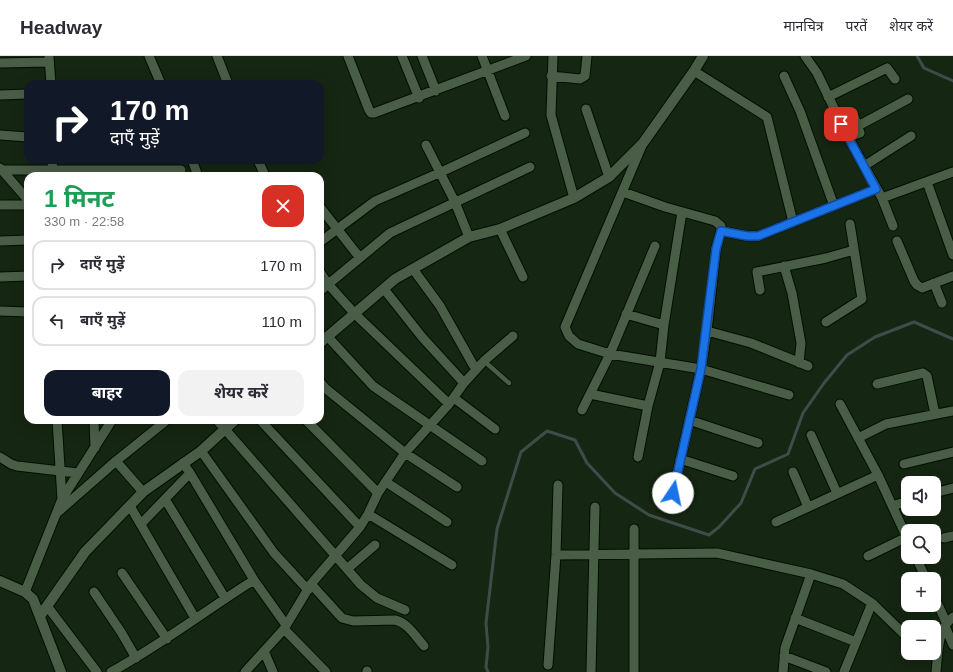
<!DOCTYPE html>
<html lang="hi">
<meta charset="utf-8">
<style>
:root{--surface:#fff;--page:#f2f2f3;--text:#2b2b33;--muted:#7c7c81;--line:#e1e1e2;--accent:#111827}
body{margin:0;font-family:Arial,"Noto Sans Devanagari",sans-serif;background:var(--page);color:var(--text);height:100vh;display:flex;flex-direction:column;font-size:15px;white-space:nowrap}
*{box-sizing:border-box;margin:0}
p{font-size:13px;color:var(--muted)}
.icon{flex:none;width:22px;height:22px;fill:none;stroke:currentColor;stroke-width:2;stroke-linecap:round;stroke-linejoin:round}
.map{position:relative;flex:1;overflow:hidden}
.side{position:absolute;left:24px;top:116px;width:300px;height:252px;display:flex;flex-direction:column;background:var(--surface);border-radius:12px;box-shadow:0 4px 16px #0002}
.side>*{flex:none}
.banner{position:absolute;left:24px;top:24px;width:300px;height:84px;border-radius:12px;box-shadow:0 4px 16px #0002;background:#111827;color:#fff;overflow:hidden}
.tools{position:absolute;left:901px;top:420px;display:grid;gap:8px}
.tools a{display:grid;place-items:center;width:40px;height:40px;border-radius:8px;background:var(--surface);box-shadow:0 4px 16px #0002;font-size:20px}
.pin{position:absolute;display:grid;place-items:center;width:34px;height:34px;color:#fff;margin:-17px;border-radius:8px;box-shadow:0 2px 6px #0006}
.me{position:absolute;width:44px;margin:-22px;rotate:11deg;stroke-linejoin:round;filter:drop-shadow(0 0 3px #0008)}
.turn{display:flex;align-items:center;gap:14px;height:84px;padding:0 20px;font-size:18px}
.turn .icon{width:52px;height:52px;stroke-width:2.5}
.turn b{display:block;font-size:28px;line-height:34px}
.round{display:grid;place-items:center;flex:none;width:42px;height:42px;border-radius:12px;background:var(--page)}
.overview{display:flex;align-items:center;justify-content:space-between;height:68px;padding:0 20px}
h1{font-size:24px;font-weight:700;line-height:30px;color:#1e9e55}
.primary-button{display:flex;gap:8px;margin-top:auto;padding:8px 20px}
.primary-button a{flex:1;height:46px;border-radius:12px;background:var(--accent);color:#fff;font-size:16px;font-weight:700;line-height:46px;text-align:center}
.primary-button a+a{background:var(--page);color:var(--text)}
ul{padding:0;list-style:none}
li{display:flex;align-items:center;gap:12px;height:50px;margin:0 8px 6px;padding:0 12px;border:2px solid var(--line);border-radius:12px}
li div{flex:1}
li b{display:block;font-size:15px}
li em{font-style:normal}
header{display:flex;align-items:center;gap:24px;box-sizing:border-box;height:56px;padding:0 20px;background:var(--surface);border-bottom:1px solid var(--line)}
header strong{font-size:19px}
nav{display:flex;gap:22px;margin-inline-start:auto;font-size:14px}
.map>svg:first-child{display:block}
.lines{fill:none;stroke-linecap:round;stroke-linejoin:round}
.stream{stroke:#404c4a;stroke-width:3}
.service-casing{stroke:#020f01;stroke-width:6}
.minor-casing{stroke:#020f01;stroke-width:11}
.tertiary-casing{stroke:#020f01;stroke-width:12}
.service{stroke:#4a5e47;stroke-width:4.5}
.minor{stroke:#4a5e47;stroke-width:9}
.tertiary{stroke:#4a5e47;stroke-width:10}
.route-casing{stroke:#114b97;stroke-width:10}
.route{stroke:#1a73e8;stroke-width:7}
</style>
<header>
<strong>Headway</strong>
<nav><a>मानचित्र</a><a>परतें</a><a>शेयर करें</a></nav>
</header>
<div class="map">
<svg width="953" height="616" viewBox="0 0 953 616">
<rect width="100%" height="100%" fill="#152612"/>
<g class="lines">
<path class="stream" d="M917,0L924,12L953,25
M488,616L486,611L488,591L486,567L497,473L521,396L547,375L575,384L587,407L615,437L649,459L709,479L719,471L741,447L755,413L788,398L803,357L824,327L847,299L875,281L914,266L953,283"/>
<defs>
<path id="service" d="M484,305L509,327"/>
<path id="minor" d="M149,0L161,28
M217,0L228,28
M348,0L369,54L371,57H374L526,0
M402,0L419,42
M422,0L436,35
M482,0L505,60
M553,0L551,59L574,142
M805,0L817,17L848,81L882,142L893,170
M49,1L51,28
M0,7L49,6
M694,15L767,61L793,166
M551,20L580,23L585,20L587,0
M784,20L800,55L834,150
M0,39L28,38
M828,41L887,12L895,23
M586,53L609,121
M858,70L908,43
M0,79L28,81
M848,81L860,77L854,60
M643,87L565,271L569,280L578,288L610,298L701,313L789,339
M426,89L455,146L469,181
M52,104L53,119
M192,104L198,120
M258,104L265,120
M864,110L911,80
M0,112L28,144
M0,114H181L180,120
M927,126L953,199
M623,136L665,151L715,165L721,170V175L716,193L707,275L701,313L673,437
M882,142L953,116
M0,149H28
M320,151L360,202
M500,173L523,221
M721,175L747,180H758L876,133
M0,185L28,184
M897,185L914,225L917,229L922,232L953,220
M320,186L375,145L439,117L525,77
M784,210L792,237L801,287L799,307
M413,213L440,250L476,314
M320,216L328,228L355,258L449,348
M0,221L28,220
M934,227L942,247
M384,233L422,281L464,327
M760,234L757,216L826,202L854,194
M320,235L390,177L530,111
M0,255L28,256
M626,258L664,269
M826,266L862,243L850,168
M707,275L751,287L808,310
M328,281L373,330L482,405
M320,326L325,332L405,397L457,431
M877,328L923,317L927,320L935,358
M590,338L648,350
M454,342L495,373
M840,348L878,419L908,484
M582,354L610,298L655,190
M57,364L62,443
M94,364L95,392
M217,364L361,529L377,542L405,554
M260,364L360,471
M306,364L378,437
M689,364L758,387
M811,379L837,437
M858,382L886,368L953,355
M201,395L274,497L308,534
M0,401L11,408L17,410L78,417
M638,401L648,350L660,306L664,269L682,156
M680,403L733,420
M116,405L143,436
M183,407L190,417L254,524L286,569
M904,408L953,396
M793,416L808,451
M386,426L447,466
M934,437L953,432
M165,443L225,542
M130,450L195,562
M892,450L908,445
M58,456L116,405L167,364
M368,458L452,509
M776,466L878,419
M141,468L190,417
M634,473V616
M944,482L953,480
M556,499L717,497L811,518L843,528L872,547L908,582
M868,500L907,481
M916,501L926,523
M347,513L375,489
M122,517L167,583
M311,528L342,562L353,565L395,564C408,567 416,581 424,590
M25,536L62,443L112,364
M94,536L121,576L136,602
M934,540L946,566
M47,550L97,616
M795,562L856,586
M945,570L953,589
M284,573L326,616
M264,595L273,616
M784,600L826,616
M548,609L556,499L558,429
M367,615V616
M111,616C161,589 206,554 254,524
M245,616L284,573L311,528L360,471L368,458L378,437L405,397L449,348L464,327L484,305L513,280
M591,616L595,451
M783,616L785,592L811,518
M844,616L872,547
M936,616C938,598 937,573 953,561"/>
<path id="tertiary" d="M320,287L395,223L469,181L500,173L574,142L609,121L643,87L694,15L703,0
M0,525L25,536L33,543L61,616
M40,560L85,496L143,436L201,395L235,364"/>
</defs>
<use href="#service" class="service-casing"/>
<use href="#minor" class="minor-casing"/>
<use href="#tertiary" class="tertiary-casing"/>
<use href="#service" class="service"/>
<use href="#minor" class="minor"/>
<use href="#tertiary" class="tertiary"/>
</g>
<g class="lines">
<defs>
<path id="route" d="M673,437L701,313L716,193L721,175L747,180H758L876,133L841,68"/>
</defs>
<use href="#route" class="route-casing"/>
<use href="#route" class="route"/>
</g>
</svg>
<div class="tools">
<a><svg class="icon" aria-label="sound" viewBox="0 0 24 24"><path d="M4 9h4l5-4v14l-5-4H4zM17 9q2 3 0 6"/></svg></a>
<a><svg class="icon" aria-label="search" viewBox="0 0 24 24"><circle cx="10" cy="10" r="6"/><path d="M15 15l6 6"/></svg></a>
<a>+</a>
<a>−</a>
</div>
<div class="pin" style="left:841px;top:68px;background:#d93025"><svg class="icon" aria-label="arrive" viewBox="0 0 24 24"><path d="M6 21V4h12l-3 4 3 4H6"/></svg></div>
<svg class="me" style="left:673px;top:437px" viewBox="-20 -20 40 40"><circle r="19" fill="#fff"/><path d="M0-13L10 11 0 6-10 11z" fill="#1a73e8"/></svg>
<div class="banner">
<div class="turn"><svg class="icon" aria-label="right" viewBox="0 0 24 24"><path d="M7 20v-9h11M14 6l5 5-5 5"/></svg><div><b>170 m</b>दाएँ मुड़ें</div></div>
</div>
<section class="side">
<div class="overview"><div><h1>1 मिनट</h1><p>330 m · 22:58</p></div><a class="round" style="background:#d93025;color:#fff"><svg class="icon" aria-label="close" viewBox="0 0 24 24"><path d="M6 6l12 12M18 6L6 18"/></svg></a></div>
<ul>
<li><svg class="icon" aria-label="right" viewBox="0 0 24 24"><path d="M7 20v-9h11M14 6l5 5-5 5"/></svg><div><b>दाएँ मुड़ें</b></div><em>170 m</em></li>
<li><svg class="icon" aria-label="left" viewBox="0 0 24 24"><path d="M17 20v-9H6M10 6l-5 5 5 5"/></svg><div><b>बाएँ मुड़ें</b></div><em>110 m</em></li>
</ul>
<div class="primary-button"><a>बाहर</a><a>शेयर करें</a></div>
</section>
</div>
